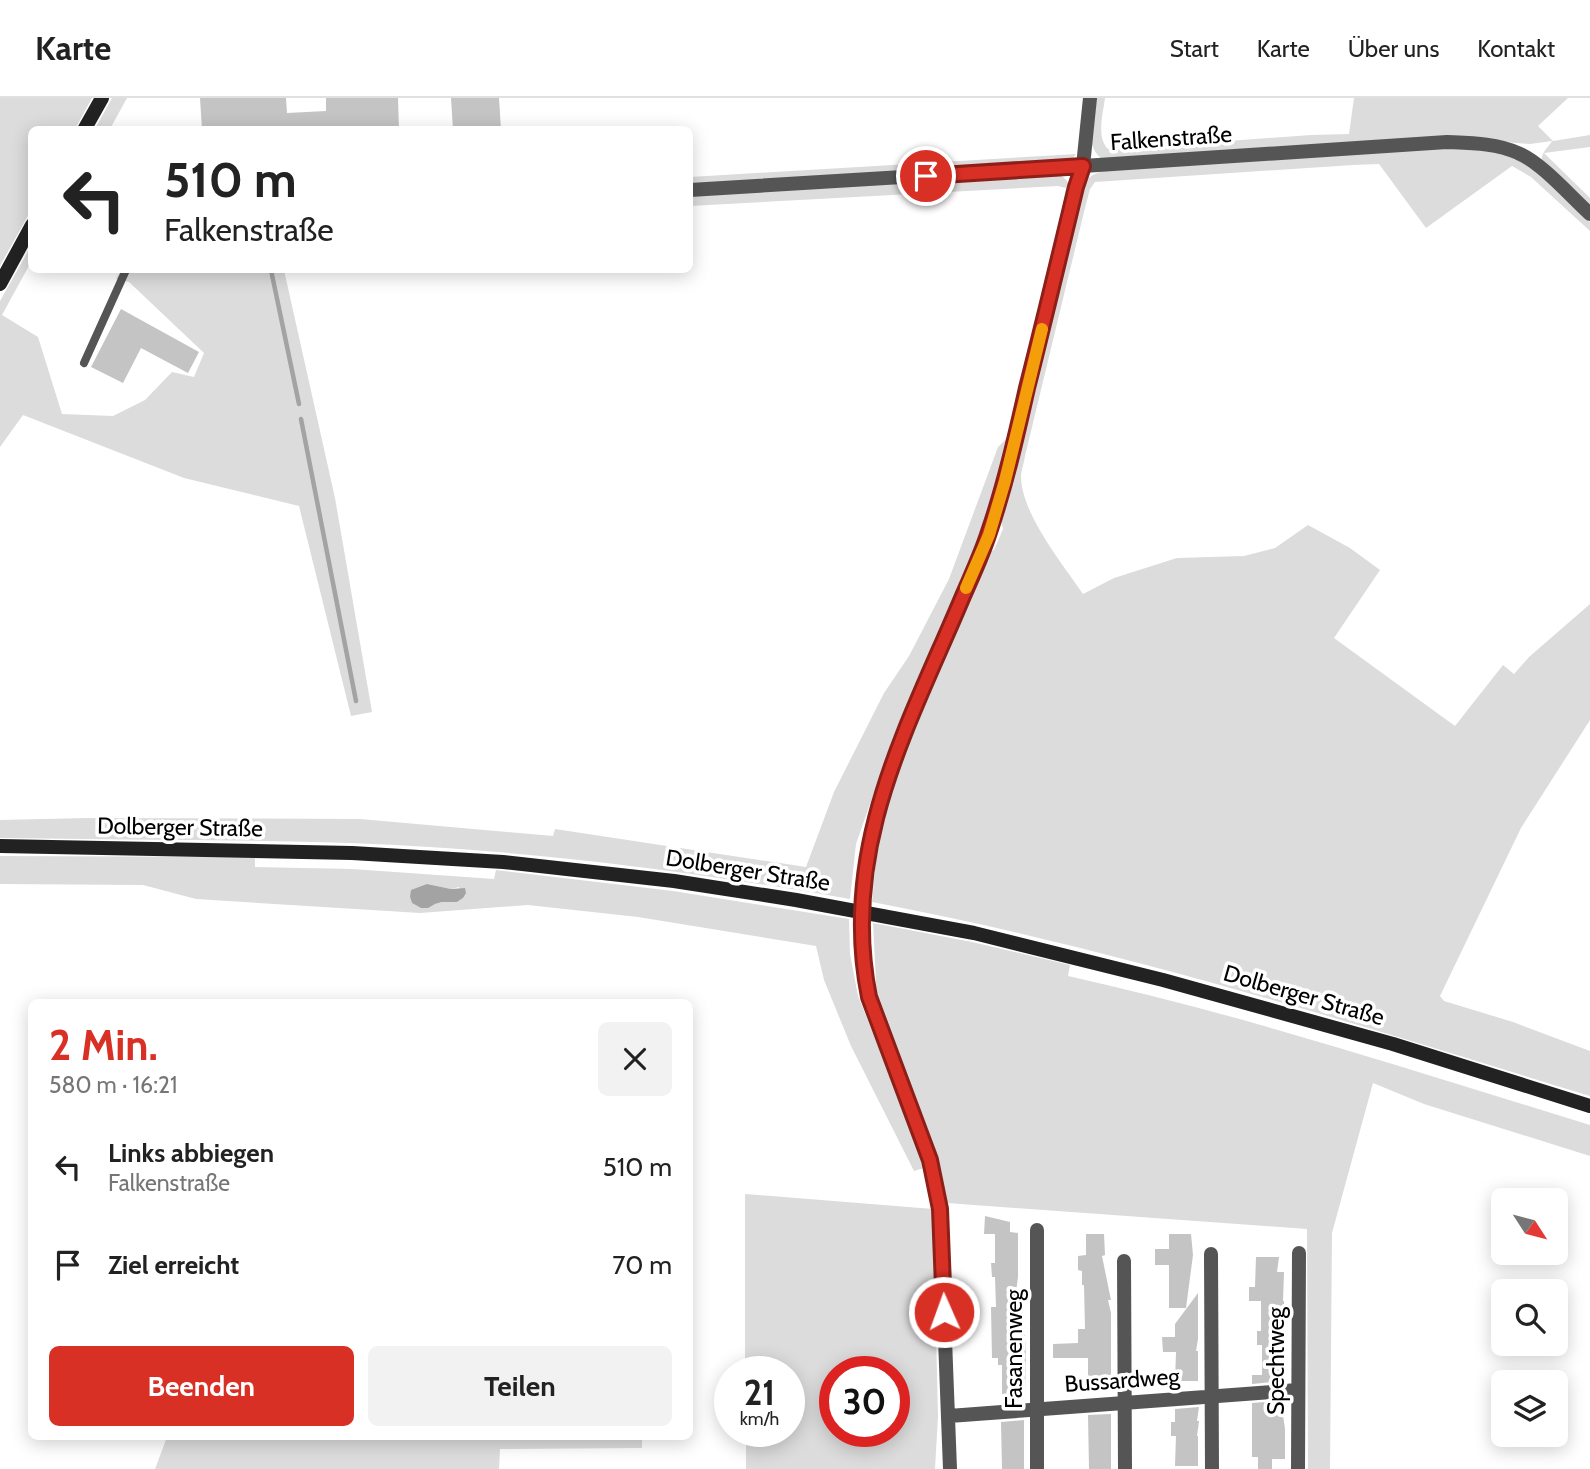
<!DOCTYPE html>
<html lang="de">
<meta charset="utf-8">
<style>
:root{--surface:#fff;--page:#f2f2f2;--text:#222;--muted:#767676;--line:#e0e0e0;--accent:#d93025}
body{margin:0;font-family:Cabin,sans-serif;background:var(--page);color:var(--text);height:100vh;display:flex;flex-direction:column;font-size:26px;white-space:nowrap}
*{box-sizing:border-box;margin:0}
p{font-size:23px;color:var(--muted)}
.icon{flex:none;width:38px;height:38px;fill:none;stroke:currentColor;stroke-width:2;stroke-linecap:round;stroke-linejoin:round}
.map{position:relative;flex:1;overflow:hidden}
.details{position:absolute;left:28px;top:901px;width:665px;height:441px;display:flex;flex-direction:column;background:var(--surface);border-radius:10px;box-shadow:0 4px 18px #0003}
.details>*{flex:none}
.top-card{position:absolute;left:28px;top:28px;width:665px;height:147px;border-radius:10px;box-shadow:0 4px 18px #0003;background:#fff;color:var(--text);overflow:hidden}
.needle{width:46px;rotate:126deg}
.tools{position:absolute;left:1491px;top:1090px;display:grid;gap:14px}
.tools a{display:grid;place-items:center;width:77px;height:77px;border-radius:10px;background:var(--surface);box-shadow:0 4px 18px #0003;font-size:35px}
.speed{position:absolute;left:714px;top:1258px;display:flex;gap:14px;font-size:35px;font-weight:700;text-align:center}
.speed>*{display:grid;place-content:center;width:91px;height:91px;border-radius:50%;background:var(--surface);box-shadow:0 4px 18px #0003;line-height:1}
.speed small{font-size:18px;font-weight:400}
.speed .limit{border:10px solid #d22;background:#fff;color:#111}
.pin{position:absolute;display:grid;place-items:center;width:60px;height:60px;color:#fff;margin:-30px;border:4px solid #fff;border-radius:50%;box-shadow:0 2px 7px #0007}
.me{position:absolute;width:77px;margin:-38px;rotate:358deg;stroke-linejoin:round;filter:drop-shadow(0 0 5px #0008)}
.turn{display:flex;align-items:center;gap:24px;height:147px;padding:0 21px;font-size:32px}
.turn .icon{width:91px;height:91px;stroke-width:2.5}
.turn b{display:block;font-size:49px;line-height:60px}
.round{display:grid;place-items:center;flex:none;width:74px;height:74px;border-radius:10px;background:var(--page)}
.summary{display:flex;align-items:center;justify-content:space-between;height:119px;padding:0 21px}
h1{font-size:42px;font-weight:800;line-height:52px;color:var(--accent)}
.action{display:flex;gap:14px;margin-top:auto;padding:14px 21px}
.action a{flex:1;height:80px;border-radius:10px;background:var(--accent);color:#fff;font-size:28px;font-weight:800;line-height:80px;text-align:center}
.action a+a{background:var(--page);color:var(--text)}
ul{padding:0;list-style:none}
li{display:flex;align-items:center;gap:21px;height:98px;padding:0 21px}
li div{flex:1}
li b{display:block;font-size:26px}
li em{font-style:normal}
header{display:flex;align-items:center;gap:42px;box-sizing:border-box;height:98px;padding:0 35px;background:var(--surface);border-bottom:2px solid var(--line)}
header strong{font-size:33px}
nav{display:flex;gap:38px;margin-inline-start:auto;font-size:24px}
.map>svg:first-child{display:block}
.green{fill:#dcdcdc;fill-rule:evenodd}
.water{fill:#a3a3a3}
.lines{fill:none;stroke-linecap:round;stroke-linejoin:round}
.stream{stroke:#a3a3a3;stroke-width:4.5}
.building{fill:#c4c4c4}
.service{stroke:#555;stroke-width:8}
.minor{stroke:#555;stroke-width:14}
.secondary{stroke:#222;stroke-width:14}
.minor-bridge{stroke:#555;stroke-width:14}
.route-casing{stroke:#8d1f18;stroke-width:18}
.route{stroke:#d93025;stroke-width:12}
.slow{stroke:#f59e0b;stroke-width:12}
.labels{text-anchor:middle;stroke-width:7;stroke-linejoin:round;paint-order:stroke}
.street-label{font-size:23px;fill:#000;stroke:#fff}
</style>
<header>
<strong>Karte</strong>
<nav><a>Start</a><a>Karte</a><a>Über uns</a><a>Kontakt</a></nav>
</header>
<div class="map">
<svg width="1590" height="1371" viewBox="0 0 1590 1371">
<rect width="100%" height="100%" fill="#fff"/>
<path class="green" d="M0,0H92L75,31L32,32L31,112L0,168Z
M112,0H127L110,31H95Z
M1094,0H1105C1103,16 1096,39 1108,51H1120L1311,37L1349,36L1354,0H1568L1538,28L1553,43L1590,37V49L1544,55L1590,100V112L1542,64C1540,55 1548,50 1552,43L1530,46L1503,44L1105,63C1083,51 1092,21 1094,0Z
M1447,50C1466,50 1485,50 1503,56C1536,66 1565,101 1590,124V133L1531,79L1512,68L1426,130L1379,66L1353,67L1095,84L1090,91L1084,114L1025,358C1024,365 1021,373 1021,380C1023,418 1062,465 1083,496L1114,480L1177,460L1244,458L1275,450L1308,427L1350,450L1380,472L1334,540L1455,628L1503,567L1514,576L1529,559L1590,506V622L1521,730L1440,898L1444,903L1513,924L1590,953V998C1353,925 1116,850 872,804L877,750L873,749L894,673L988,454L994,452L1003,431L1000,418L1080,92C1088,79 1090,77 1104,73Z
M1076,56L1071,63L690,87V79Z
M1054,75C1062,77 1066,80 1069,87L1057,152L1058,131L1066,90L1058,88L690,108V95Z
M31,148V164L2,217L38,239L62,316L113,318L145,302L172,274L194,279L204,255L129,184L116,181L121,172H284L335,400L372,614L351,618L299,408L184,380L23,317L0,349V203Z
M1012,335L992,406L980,440L958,495L892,643L856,746L850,801C685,772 518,751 350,745C233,741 117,742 0,740V722L87,720L360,721L553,738L555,731L806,769L834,694L884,595L909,558L949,481L998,349Z
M0,758L255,759V769L352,771L494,781L496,772L673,793L849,821L850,856L858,898L922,1058L924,1070L914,1073L851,948L824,882L816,848L638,819L528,807L420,815L196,801L143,787L0,786ZM427,786L451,791L459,789L463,800L457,804H442L421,810L412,805L410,799Z
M873,825L972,844L1070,867L1068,878C1245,917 1417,974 1590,1027V1058L1424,1006L1373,985L1332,1135L1330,1371H1308L1307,1131L947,1105L936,1059L877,904Z
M745,1096L933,1111L938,1318L935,1371H746V1334H789V1274H745ZM835,1274H894V1334H835Z
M167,1339H642V1350L500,1351L499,1371H155Z"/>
<path class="water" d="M427,786L451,791L465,790L466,795L463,800L457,804H442L435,806L428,810H421L412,805L410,799L411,792Z"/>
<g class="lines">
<path class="stream" d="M271,172L299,306
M301,321L356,603"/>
</g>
<path class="building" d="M200,0H286L287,15L326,13V0H398L399,32H202Z
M451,0H499L501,32H453Z
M121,211L199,254L188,275L141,250L123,285L91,269Z
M985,1118L1010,1124V1134L1018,1135V1179L1016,1194L1024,1193L1026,1202L1021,1222H1024L1026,1258L1025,1296H1002V1267H998V1260H992L991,1209H996L995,1179H992L991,1165H995V1136H984Z
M1086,1136H1104L1105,1157L1102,1158L1111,1202H1108L1111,1215V1290H1088V1260H1053V1246L1078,1245V1231H1085L1084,1187H1082V1173L1078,1172V1158L1086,1157Z
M1169,1136H1191L1193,1157L1186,1210H1169V1167H1155V1151H1169Z
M1256,1159H1279L1277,1174H1284L1283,1203H1284V1232H1282L1285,1246V1276H1272V1284L1252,1286V1277H1262V1247H1257V1233H1261V1203H1249V1189H1255Z
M1198,1195V1241L1196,1253H1198V1283H1175L1176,1254H1163L1162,1239H1175V1226Z
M1280,1303L1286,1317H1283L1285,1331V1361H1272V1371H1258V1359H1252V1305Z
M1199,1309L1197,1323H1199L1197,1338H1198V1368H1175L1176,1338H1171V1324H1175V1311Z
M1111,1316V1371H1089L1088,1317Z
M1024,1322V1371H1002L1001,1324Z"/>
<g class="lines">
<path class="service" d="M84,265L126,172"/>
<path class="minor" d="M690,92L1083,68L1447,44C1470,45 1496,45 1518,55C1542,65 1570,98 1590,116
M868,749L878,707L899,645L989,437L1005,383L1076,89L1083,68L1090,0
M865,877L869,899L930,1062L940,1111L950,1371
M1037,1132V1371
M1211,1156L1212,1371
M1124,1163L1125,1371
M949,1318L1298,1292
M1298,1371L1299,1155"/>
<path class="secondary" d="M84,32L102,0
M0,186L32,127
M0,748L352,755L503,764L674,783L796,802L974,835L1163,882L1393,946L1590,1008"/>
<path class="minor-bridge" d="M865,877L862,822L868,749"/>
</g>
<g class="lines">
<defs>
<path id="route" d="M926,78L1083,68L1076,89C1060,156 1044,223 1027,290C1016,339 1005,387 989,434C982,456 972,477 963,498C908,629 839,750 869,899L930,1062L940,1111L944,1214"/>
</defs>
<use href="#route" class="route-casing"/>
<use href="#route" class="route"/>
<path class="slow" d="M966,490L989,437L1005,383L1042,231"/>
</g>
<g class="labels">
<g class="street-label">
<text transform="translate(1171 40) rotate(-4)" y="8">Falkenstraße</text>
<text transform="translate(180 729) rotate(1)" y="8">Dolberger Straße</text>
<text transform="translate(748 772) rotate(9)" y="8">Dolberger Straße</text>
<text transform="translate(1304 897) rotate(16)" y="8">Dolberger Straße</text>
<text transform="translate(1014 1251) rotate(-90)" y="8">Fasanenweg</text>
<text transform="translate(1276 1263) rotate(-90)" y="8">Spechtweg</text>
<text transform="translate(1122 1282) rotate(-4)" y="8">Bussardweg</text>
</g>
</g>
</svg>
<div class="tools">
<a><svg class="needle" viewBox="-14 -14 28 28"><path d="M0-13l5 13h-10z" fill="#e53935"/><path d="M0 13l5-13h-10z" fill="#767676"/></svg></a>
<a><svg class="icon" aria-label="search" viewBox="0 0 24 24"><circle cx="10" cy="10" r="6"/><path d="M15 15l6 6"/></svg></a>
<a><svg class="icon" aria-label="layers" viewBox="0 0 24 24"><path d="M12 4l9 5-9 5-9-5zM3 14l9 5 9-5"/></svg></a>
</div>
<div class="speed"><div>21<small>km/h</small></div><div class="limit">30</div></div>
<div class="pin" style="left:926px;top:78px;background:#d93025"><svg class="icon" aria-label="arrive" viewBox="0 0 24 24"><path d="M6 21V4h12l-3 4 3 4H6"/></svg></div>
<svg class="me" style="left:944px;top:1214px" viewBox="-20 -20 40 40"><circle r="17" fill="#d93025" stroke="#fff" stroke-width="3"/><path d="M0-11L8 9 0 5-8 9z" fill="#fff"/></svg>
<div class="top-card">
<div class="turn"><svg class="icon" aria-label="left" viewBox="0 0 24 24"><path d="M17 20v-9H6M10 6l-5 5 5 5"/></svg><div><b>510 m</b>Falkenstraße</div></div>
</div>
<section class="details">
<div class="summary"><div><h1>2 Min.</h1><p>580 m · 16:21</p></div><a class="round"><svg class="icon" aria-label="close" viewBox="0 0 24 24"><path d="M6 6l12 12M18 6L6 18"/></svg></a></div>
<ul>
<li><svg class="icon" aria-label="left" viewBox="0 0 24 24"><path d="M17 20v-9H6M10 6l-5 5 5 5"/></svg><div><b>Links abbiegen</b><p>Falkenstraße</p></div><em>510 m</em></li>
<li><svg class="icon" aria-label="arrive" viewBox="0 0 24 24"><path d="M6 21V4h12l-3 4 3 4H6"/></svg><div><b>Ziel erreicht</b></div><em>70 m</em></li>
</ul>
<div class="action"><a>Beenden</a><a>Teilen</a></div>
</section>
</div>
